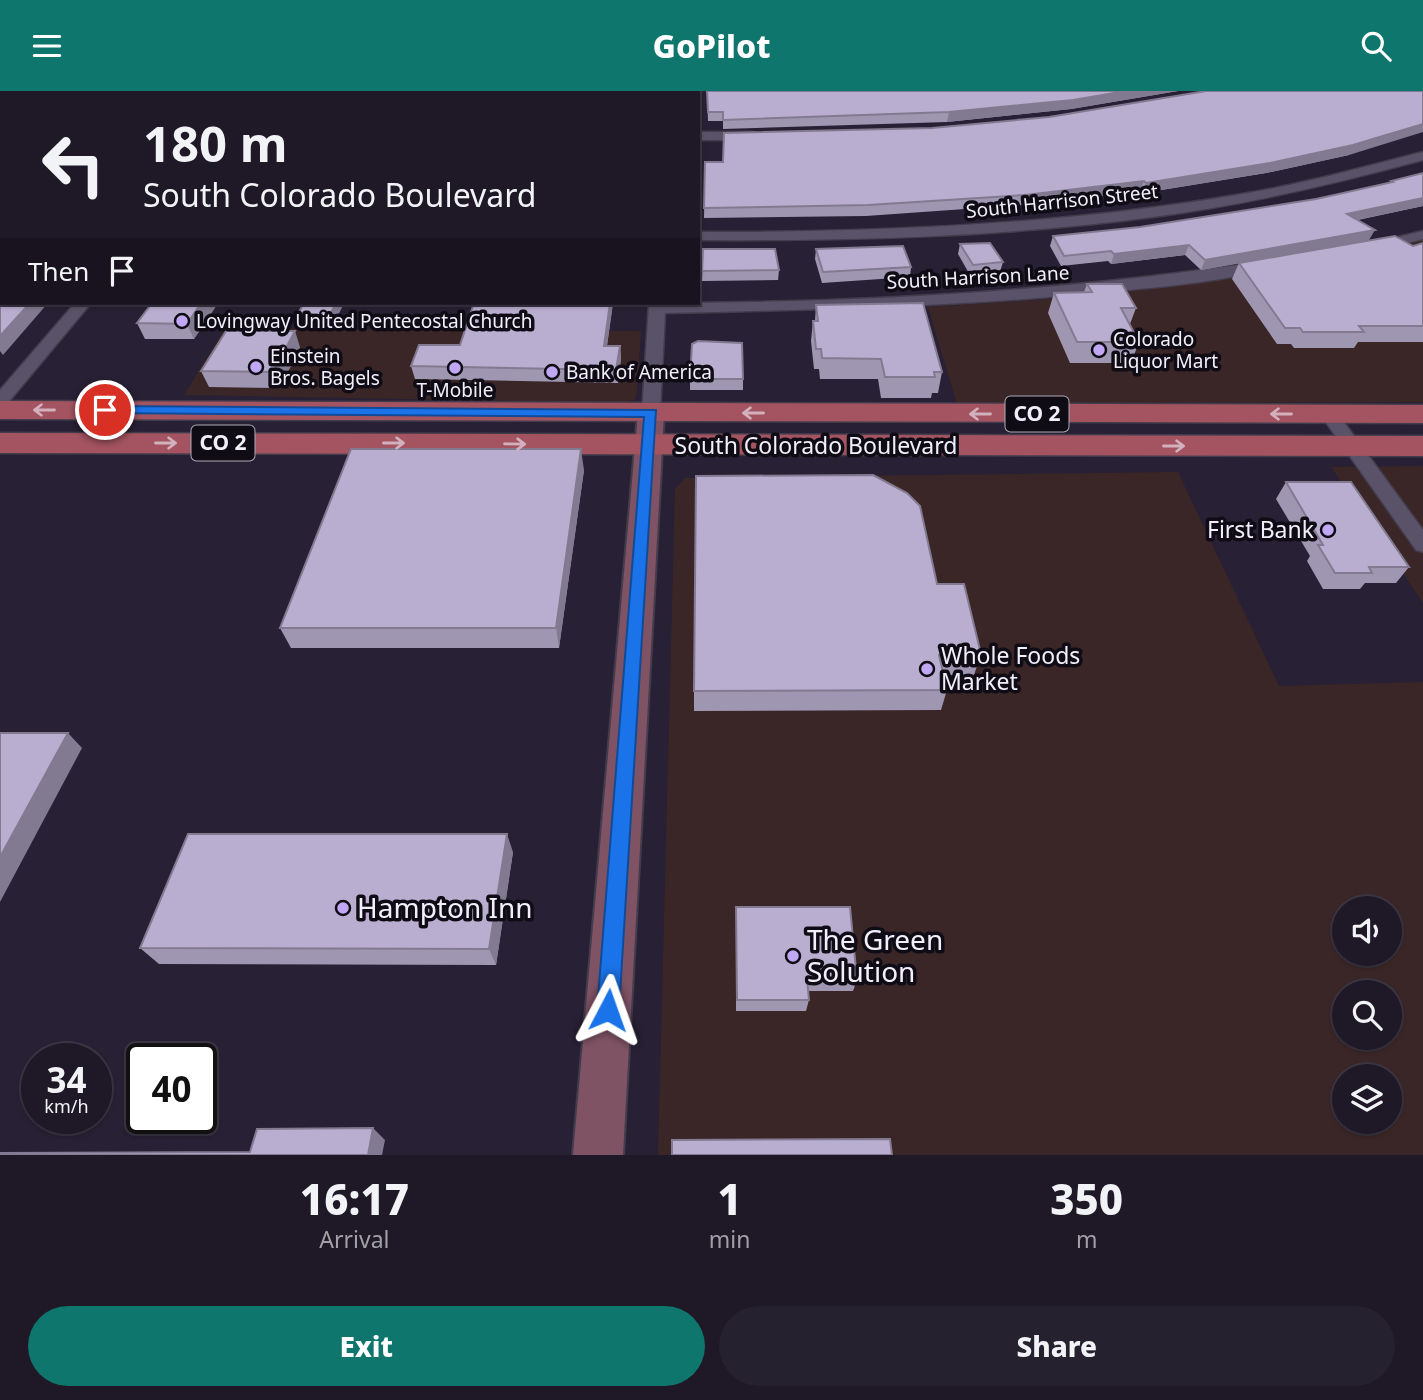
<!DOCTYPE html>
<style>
:root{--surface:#1e1827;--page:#26212f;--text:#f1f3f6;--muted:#a1a0a7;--line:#3c3744;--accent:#0f766e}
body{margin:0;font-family:"Noto Sans",sans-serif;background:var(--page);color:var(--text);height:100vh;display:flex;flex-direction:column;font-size:26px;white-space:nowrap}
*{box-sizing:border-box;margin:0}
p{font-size:23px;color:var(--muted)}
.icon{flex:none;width:38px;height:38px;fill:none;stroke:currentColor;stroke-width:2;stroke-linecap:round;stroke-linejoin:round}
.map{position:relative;height:1064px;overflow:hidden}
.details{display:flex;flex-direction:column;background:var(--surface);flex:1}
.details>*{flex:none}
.hud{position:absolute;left:0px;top:0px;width:700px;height:214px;box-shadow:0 2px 5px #0004,0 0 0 2px var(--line);background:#1e1827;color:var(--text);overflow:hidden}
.buttons{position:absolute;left:1332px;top:805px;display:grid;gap:14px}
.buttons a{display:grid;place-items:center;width:70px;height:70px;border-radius:50%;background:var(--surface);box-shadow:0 2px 5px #0004,0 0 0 2px var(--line);font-size:35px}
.speed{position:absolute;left:21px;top:952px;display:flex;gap:14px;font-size:35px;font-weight:700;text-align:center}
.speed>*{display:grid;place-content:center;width:91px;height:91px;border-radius:50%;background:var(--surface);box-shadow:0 2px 5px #0004,0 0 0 2px var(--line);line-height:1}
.speed small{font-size:18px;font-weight:400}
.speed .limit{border:4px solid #111;border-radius:10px;background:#fff;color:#111}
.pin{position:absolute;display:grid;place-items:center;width:60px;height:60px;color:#fff;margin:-30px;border:4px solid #fff;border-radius:50%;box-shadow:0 2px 7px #0007}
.me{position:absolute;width:77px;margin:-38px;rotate:4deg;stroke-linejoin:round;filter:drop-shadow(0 0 5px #0008)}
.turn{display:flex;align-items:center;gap:24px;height:147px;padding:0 28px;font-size:32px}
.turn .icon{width:91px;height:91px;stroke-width:2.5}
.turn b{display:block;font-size:49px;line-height:60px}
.then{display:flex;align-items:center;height:66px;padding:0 28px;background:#0003;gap:14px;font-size:26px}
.eta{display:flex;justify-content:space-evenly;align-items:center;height:119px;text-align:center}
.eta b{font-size:42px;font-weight:800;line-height:49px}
.primary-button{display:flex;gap:14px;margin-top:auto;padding:14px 28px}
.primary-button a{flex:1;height:80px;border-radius:42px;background:var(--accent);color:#fff;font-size:28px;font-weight:800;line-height:80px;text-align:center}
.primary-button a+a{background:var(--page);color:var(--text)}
header{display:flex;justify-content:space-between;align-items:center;height:91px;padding:0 28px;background:var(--accent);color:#fff;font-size:32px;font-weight:800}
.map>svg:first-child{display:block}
.commercial{fill:#3a2627;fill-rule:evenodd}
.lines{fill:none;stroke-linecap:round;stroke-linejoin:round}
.street-casing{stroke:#423c4c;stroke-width:3}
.secondary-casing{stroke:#423c4c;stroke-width:4}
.primary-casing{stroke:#423c4c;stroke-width:3}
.street{fill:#5a5268;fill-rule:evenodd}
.secondary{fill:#7f5364;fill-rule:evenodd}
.primary{fill:#a35460;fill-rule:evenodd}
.wall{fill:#9f96b2}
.shaded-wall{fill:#827a91}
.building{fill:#b9aecf;stroke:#827a91;stroke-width:2}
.oneway{stroke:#d2b0be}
.route{fill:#1a73e8;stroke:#114b97;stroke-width:2}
.poi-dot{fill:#c0a8f4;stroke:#0f0c15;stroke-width:2.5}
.labels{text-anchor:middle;stroke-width:7;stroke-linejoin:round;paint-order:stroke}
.far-street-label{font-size:19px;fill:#f2eefc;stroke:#0f0c15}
.far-poi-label{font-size:19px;fill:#f2eefc;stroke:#0f0c15;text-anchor:start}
.shield{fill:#0f0c15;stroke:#aeaab7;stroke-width:2}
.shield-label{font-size:21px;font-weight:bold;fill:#f2eefc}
.street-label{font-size:23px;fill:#f2eefc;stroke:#0f0c15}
.poi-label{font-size:23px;fill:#f2eefc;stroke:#0f0c15;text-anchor:end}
.near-poi-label{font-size:28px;fill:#f2eefc;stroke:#0f0c15;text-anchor:start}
</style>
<header><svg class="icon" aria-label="menu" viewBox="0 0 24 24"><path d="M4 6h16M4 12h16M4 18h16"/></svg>GoPilot<svg class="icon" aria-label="search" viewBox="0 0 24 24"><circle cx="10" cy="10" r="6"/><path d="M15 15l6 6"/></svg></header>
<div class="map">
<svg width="1423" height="1064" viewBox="0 0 1423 1064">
<rect width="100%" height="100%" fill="#282034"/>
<path class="commercial" d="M1423,149V311L957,313L928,216L1039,209L1179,194Z
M225,237L641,240L637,302L634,309L621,312L184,304Z
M1423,375V512L1331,376Z
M1178,381L1279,595L1423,591V1064H658L675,398L685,387ZM1344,817H1390V863H1344ZM1344,901H1390V947H1344ZM1344,985H1390V1031H1344Z"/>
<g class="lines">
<defs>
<path id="street" d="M668,0H680V2H668Z
M698,41H753L759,45L753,49H698Z
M1423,61V69C1334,93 1245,114 1153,126C1002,146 850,150 698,149V141C881,141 1062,134 1242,103C1303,93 1363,76 1423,61Z
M1423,140V148L1374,160L1367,156L1369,153Z
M0,162H2V172H0Z
M1264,170L1269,172L1272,175L1269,178C1210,193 1146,197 1085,203C945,216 805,219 665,222L660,322L651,328L642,322L649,212C854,212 1061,201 1264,170Z
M75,212H91L6,314L0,315V299Z
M1329,317L1335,319L1423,439V461L1416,459L1320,323Z"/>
<path id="secondary" d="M651,314L660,316L664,322L623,1064H573L638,322L642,316Z"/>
<path id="primary" d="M0,310L1423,314V332L0,328Z
M0,342L1423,345V365L0,362Z"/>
</defs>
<use href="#street" class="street-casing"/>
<use href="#secondary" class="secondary-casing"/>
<use href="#primary" class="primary-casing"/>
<use href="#street" class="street"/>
<use href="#secondary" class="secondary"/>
<use href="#primary" class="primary"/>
</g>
<path class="wall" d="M0,0H645V2H2V147H0Z
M707,0H1178L1071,18L947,31L723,38V30H708Z
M1202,1L1349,64L1266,82L1143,102L1140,100L1023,114L866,125L704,127L705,71H723L932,37L1049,26Z
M1423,82V115L1358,129L1369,149L1201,179L1185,164L1111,173L1108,170L1061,175L1050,155L1053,145L1140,136L1316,108L1390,91L1391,90Z
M1423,152V251H1358L1354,257H1294L1291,253H1277L1232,188L1239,172L1413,155Z
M960,153L1003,171L1000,181L970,184L958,163Z
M703,158L779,179L778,189L702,190Z
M816,158L911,176L910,186L822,192L815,168Z
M1087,193L1136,217L1130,233L1139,251L1131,272H1070L1048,222L1054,202L1084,201Z
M218,212L194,248H145L137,232Z
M304,212H432L431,214H343L332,236H300L296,226Z
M613,212L607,255H620L621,268L618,292L415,288L411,275L460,254Z
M816,214L942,281L938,302H932L931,307H881L878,288H820L819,278H814L811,250L813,230H815Z
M300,256L280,297L209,296L201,280Z
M690,288H743V299H690Z
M584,379L559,557H291L280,537Z
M1286,391L1409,476L1396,492H1365L1360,498H1323L1307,470L1310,465L1276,408Z
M937,493L981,563L974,584H943L947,599L941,619L694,620V600Z
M513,761L496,874L159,873L140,857Z
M736,816L857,889L853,900H808L809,909L806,920H736Z"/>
<path class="shaded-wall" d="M1126,0H1178L1071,18L947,31L949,21Z
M1423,33V41L1349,64L1266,82L1143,102L1146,92Z
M1144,90L1140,100L1023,114L1025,104Z
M1423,107V115L1342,132L1347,123Z
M1375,139L1369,149L1201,179L1205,169Z
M1189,154L1185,164L1111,173L1114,163Z
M30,212H48L3,264L0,260V245Z
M201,212H218L194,248L187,233Z
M336,212H342L343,214L332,236L329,226Z
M610,212H613L605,268L604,255Z
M295,240L300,256L280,297L273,281Z
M620,255L621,268L618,292L616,279Z
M581,358L584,379L559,557L556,537Z
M68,642L82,657L0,811V766Z
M507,743L513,761L496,874L489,858Z
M373,1037L385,1049L382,1064H368Z"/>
<path class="building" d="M0,0H639L638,2H2V137H0Z
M707,0H1126L1073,9L949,21L723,29V21H708Z
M1206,0H1423V33L1353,54L1270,72L1146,92L1144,90L1025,104L868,114L704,117L705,71H723L724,42L932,37L1049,26Z
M1423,82V107L1347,123L1375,139L1205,169L1189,154L1114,163L1111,160L1064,165L1053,145L1140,136L1316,108L1393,91L1391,90Z
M1395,145L1413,155L1423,152V235H1359L1364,241H1303L1300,237H1285L1239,172Z
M990,152L1003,171L973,174L960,153Z
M903,155L911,176L823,181L816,158Z
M703,158H775L779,179L702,180Z
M0,179H2V212H30L0,245Z
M1087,193H1122L1136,217H1121L1139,251H1077L1054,202L1092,201Z
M152,212H201L187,233L137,232Z
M304,212H336L329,226H296Z
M474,212H610L604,255H620L616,279L411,275L419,254H460Z
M923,212L942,281H934L935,286H885L881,268L822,267L821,258H816L813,230H818L816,214Z
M226,240H295L273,281L201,280Z
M698,250L742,252L743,288H690L692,253Z
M351,358H581L556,537H280Z
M873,384L907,402L920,415L937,493H964L981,563L939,564L947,599L694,600L696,385Z
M1286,391H1351L1409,476H1369L1372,482H1335L1318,454H1323Z
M0,642H68L0,766Z
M188,743H507L489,858L140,857Z
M736,816H850L857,889L807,888L809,909H737Z
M373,1037L368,1064H0V1062L250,1061L257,1038Z
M890,1048L892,1064H672V1049Z"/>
<defs><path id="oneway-shaft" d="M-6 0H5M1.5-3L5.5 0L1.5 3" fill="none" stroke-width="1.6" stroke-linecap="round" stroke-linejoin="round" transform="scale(1.75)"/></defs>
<g class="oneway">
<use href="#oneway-shaft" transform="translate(44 319) rotate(-180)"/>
<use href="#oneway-shaft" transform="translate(753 322) rotate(-180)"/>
<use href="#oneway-shaft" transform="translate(980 323) rotate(180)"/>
<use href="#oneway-shaft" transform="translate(1281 323) rotate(180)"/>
<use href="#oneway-shaft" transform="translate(166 352)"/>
<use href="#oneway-shaft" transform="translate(394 352)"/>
<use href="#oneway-shaft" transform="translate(515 353) rotate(1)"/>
<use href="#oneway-shaft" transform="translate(1174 355)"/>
</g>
<path class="route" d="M105,315L656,319L619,919L615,927L608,930L600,927L597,919L644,326L101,322V316Z"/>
<g class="poi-dot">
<circle cx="182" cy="230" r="7"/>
<circle cx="1099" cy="259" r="7"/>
<circle cx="256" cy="276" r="7"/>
<circle cx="455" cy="277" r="7"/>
<circle cx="552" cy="281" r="7"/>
<circle cx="1328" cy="439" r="7"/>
<circle cx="927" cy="578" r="7"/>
<circle cx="343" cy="817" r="7"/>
<circle cx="793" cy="865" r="7"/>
</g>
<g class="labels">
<g class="far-street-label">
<text transform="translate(1062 110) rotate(-6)" y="7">South Harrison Street</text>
<text transform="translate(978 186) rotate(-3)" y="7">South Harrison Lane</text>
</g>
<g class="far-poi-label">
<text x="196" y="237">Lovingway United Pentecostal Church</text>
<text x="1113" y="255">Colorado<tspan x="1113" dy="22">Liquor Mart</tspan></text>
<text x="270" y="272">Einstein<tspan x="270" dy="22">Bros. Bagels</tspan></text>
<text x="566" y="288">Bank of America</text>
<text x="455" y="306" text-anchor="middle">T-Mobile</text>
</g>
<g class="shield">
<rect x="1005.5" y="305.5" width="63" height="35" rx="5"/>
<rect x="191.5" y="334.5" width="63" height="35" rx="5"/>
</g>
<g class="shield-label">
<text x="1037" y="330">CO 2</text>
<text x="223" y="359">CO 2</text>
</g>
<g class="street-label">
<text x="816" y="363">South Colorado Boulevard</text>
</g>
<g class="poi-label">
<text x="1314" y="447">First Bank</text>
<text x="941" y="573" text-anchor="start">Whole Foods<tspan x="941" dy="26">Market</tspan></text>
</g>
<g class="near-poi-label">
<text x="357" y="827">Hampton Inn</text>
<text x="807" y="859">The Green<tspan x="807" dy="32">Solution</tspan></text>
</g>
</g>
</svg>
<div class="buttons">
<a><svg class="icon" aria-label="sound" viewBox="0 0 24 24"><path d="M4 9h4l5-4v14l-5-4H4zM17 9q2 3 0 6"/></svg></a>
<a><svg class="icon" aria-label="search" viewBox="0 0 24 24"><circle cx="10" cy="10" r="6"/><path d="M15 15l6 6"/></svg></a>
<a><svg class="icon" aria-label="layers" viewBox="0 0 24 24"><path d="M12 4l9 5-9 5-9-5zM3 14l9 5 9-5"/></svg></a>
</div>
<div class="speed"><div>34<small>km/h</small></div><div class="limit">40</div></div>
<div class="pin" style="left:105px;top:319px;background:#d93025"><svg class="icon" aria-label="arrive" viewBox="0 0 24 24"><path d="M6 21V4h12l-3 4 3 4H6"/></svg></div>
<svg class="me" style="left:608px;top:919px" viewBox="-20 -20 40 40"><path d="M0-17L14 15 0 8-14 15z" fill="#1a73e8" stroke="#fff" stroke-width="4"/></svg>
<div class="hud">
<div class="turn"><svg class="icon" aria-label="left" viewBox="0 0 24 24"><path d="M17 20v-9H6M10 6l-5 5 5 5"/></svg><div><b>180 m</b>South Colorado Boulevard</div></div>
<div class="then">Then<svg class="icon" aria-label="arrive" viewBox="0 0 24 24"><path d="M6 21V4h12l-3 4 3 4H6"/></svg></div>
</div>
</div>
<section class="details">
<div class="eta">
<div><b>16:17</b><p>Arrival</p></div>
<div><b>1</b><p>min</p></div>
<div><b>350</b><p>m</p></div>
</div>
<div class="primary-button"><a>Exit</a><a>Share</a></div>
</section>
